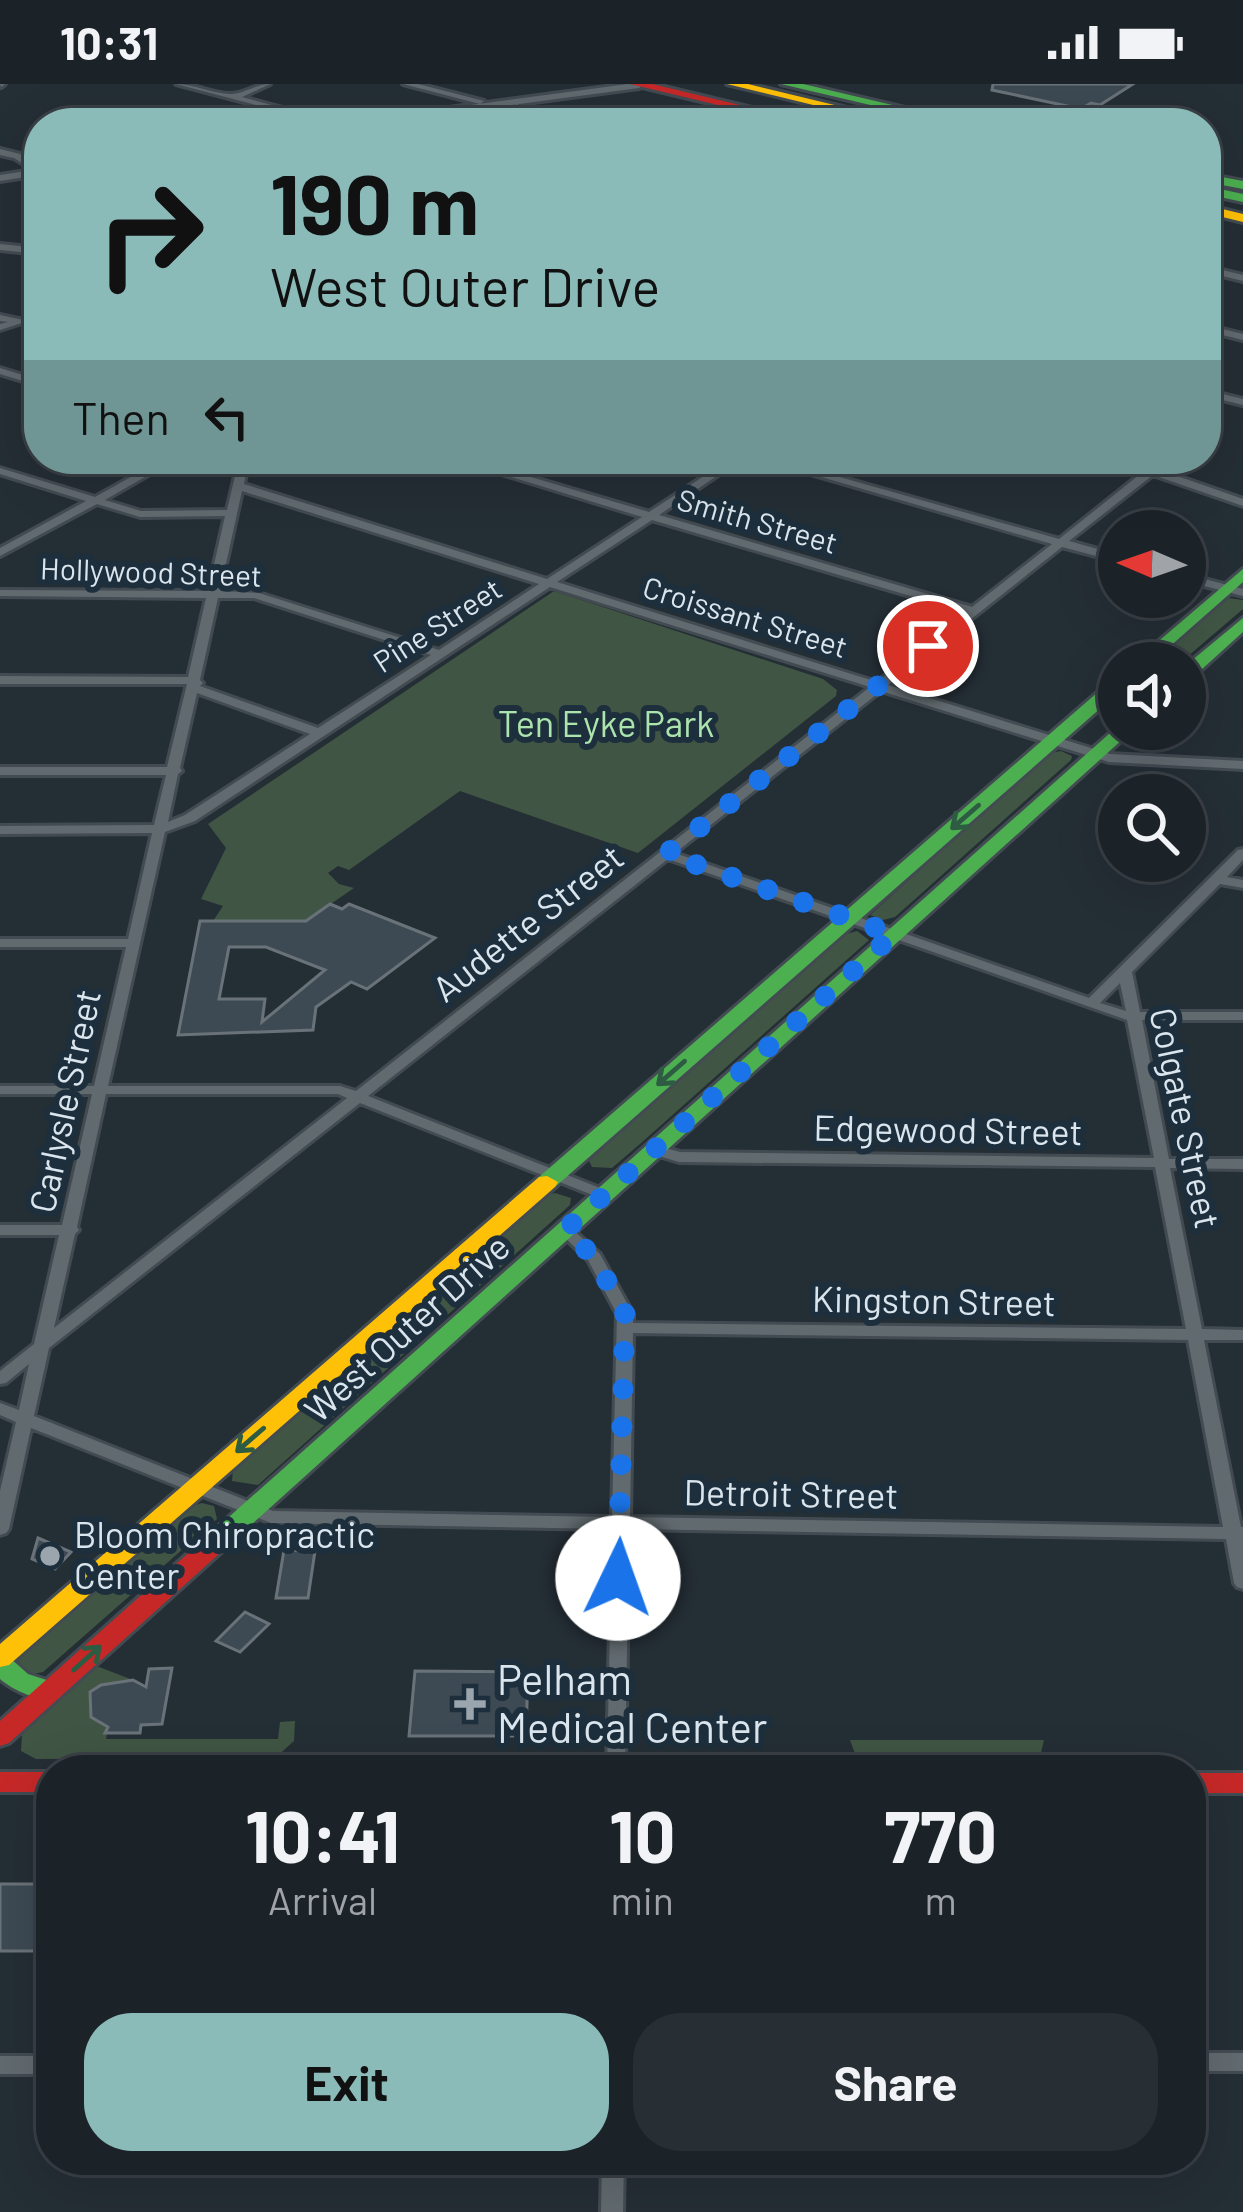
<!DOCTYPE html>
<style>
:root{--surface:#1b2228;--page:#282f34;--text:#f1f3f6;--muted:#a0a4a8;--line:#393f45;--accent:#8bbbb9}
body{margin:0;font-family:Barlow,sans-serif;background:var(--page);color:var(--text);height:100vh;display:flex;flex-direction:column;font-size:45px;white-space:nowrap}
*{box-sizing:border-box;margin:0}
p{font-size:39px;color:var(--muted)}
.icon{flex:none;width:66px;height:66px;fill:none;stroke:currentColor;stroke-width:2;stroke-linecap:round;stroke-linejoin:round}
.map{position:relative;flex:1;overflow:hidden}
.drawer{position:absolute;left:36px;top:1671px;width:1170px;height:420px;display:flex;flex-direction:column;background:var(--surface);border-radius:48px;box-shadow:0 12px 48px #0002,0 0 0 3px var(--line)}
.drawer>*{flex:none}
.guide{position:absolute;left:24px;top:24px;width:1197px;height:366px;border-radius:48px;box-shadow:0 12px 48px #0002,0 0 0 3px var(--line);background:#8bbbb9;color:#111;overflow:hidden}
.needle{width:78px;rotate:272deg}
.fabs{position:absolute;left:1098px;top:426px;display:grid;gap:24px}
.fabs a{display:grid;place-items:center;width:108px;height:108px;border-radius:50%;background:var(--surface);box-shadow:0 12px 48px #0002,0 0 0 3px var(--line);font-size:60px}
.pin{position:absolute;display:grid;place-items:center;width:102px;height:102px;color:#fff;margin:-51px;border:6px solid #fff;border-radius:50%;box-shadow:0 3px 12px #0007}
.me{position:absolute;width:132px;margin:-66px;rotate:3deg;stroke-linejoin:round;filter:drop-shadow(0 0 9px #0008)}
.turn{display:flex;align-items:center;gap:42px;height:252px;padding:0 48px;font-size:54px}
.turn .icon{width:156px;height:156px;stroke-width:2.5}
.turn b{display:block;font-size:84px;line-height:102px}
.then{display:flex;align-items:center;height:114px;padding:0 48px;background:#0003;gap:24px;font-size:45px}
.eta{display:flex;justify-content:space-evenly;align-items:center;height:204px;text-align:center}
.eta b{font-size:72px;font-weight:700;line-height:84px}
.primary-button{display:flex;gap:24px;margin-top:auto;padding:24px 48px}
.primary-button a{flex:1;height:138px;border-radius:48px;background:var(--accent);color:#111;font-size:48px;font-weight:700;line-height:138px;text-align:center}
.primary-button a+a{background:var(--page);color:var(--text)}
.status{display:flex;justify-content:space-between;align-items:center;height:84px;padding:0 60px;background:var(--surface);direction:ltr}
.status svg{height:33px;fill:currentColor}
.map>svg:first-child{display:block}
.green{fill:#415544}
.building{fill:#3d4a53;stroke:#6a7279;stroke-width:3;fill-rule:evenodd}
.lines{fill:none;stroke-linecap:round;stroke-linejoin:round}
.street-casing{stroke:#434b52;stroke-width:6}
.fast-casing{stroke:#434b52;stroke-width:6}
.slow-casing{stroke:#434b52;stroke-width:6}
.jam-casing{stroke:#434b52;stroke-width:6}
.street{fill:#616a6f;fill-rule:evenodd}
.fast{fill:#4caf50;fill-rule:evenodd}
.slow{fill:#ffc107;fill-rule:evenodd}
.jam{fill:#c62828;fill-rule:evenodd}
.oneway{stroke:#2d5c43}
.route{stroke:#1a73e8;stroke-width:21;stroke-dasharray:0 37.8}
.poi-dot{fill:#9aa5ad;stroke:#1d2f3c;stroke-width:4.5}
.labels{text-anchor:middle;stroke-width:12;stroke-linejoin:round;paint-order:stroke}
.far-street-label{font-size:30px;fill:#dae5ee;stroke:#1d2f3c}
.park-label{font-size:36px;fill:#ace4ad;stroke:#1d2f3c}
.street-label{font-size:36px;fill:#dae5ee;stroke:#1d2f3c}
.poi-label{font-size:36px;fill:#dae5ee;stroke:#1d2f3c;text-anchor:start}
.near-poi-label{font-size:42px;fill:#dae5ee;stroke:#1d2f3c;text-anchor:start}
</style>
<div class="status"><b>10:31</b><svg viewBox="0 0 49 12"><path d="M0 12V9h3v3zM5 12V6h3v6zM10 12V3h3v9zM15 12V0h3v12zM26 1h20v11H26zM47 4h2v5h-2z"/></svg></div>
<div class="map">
<svg width="1243" height="2128" viewBox="0 0 1243 2128">
<rect width="100%" height="100%" fill="#242e35"/>
<path class="green" d="M554,507L823,595L837,606L836,612L638,769L460,707L349,786L338,782L328,789L339,800L354,804L306,837H213L223,822L201,815L226,764L208,740Z
M1228,514L1243,516V525L1180,579H1153Z
M1061,667L1072,672L1071,676L895,833L883,836L870,831L1050,669Z
M857,847L869,856L640,1060L612,1084L592,1083L588,1075L843,851Z
M555,1109L571,1114L570,1121L258,1401L232,1397L233,1386L545,1111Z
M202,1419L214,1422L217,1435L43,1588L29,1591L17,1580L19,1573L192,1422Z
M94,1581L133,1596L101,1601L90,1608L91,1632L108,1643L106,1655H278L280,1638L295,1637L294,1657L275,1674L36,1675L21,1667L22,1650Z
M850,1656H1044L1039,1677L857,1675Z"/>
<path class="building" d="M993,0H1133L1100,21L1091,19L1081,25L992,6Z
M330,820L342,825L349,820L435,854L367,905L351,898L316,923L313,946L178,951L200,837H306ZM229,863H266L325,886L262,938L265,915H219Z
M38,1454L71,1468L55,1485L32,1475Z
M284,1466L315,1467L308,1514H276Z
M245,1528L269,1540L240,1568L216,1557Z
M172,1584L162,1640L141,1641L140,1649H105L108,1643L91,1633L90,1608L101,1601L133,1596L146,1603L149,1585Z
M415,1587L528,1588L526,1652H409Z
M0,1800H51V1822H44L36,1867H0Z"/>
<g class="lines">
<defs>
<path id="street" d="M0,0H5L1,3Z
M176,0C194,0 211,9 229,10C243,11 255,0 270,0L242,13L338,39H324Z
M403,0H418L484,17L480,20Z
M628,0L643,1L639,4L378,39H355L359,36Z
M515,20L587,37L588,39H573L512,25V21Z
M90,27L127,37L128,39H114L87,32L86,30Z
M0,65L20,70L39,82V91L0,97V91L33,86L14,74L0,71Z
M0,160L39,164V170L0,166Z
M1206,182L1243,191V197L1206,188Z
M0,231L28,237L0,246V240L8,238L0,237Z
M1206,241L1243,250V256L1206,247Z
M0,284L39,296V302L0,290Z
M1206,306L1243,315V321L1206,312Z
M163,375H176L105,416L141,427L227,426L239,375H249L244,400L547,495L642,433L453,375H470L649,428L730,375H742L659,431L972,523L1052,460L759,375H776L1059,455L1144,387L1114,375H1129L1243,415V422L1153,391L1069,457L1119,471V478L1062,463L888,601L1110,670L1243,677V685L1109,678L881,607L675,769L1089,914L1238,766L1243,765V776L1227,793L1243,796V804L1220,800L1132,888L1140,928H1243V936H1142L1169,1075H1243V1085L1170,1084L1202,1245L1243,1246V1256H1204L1241,1443H1243V1505L1237,1503L1234,1499L1226,1455L629,1445L625,1686H607L612,1445L271,1439L31,1344L9,1445L6,1449L0,1451V1407L16,1338L0,1331V1319L19,1326L29,1280L6,1299L0,1300V1287L34,1260L59,1151H0V1141H62L92,1010H0V1002H94L126,863H0V855H128L152,749L0,750V742L154,741L166,691H0V683H167L187,600H0V592L188,593L206,514L0,512V506L208,507L225,432L140,433L97,420L0,472V464L86,417L0,390V384L95,413ZM242,407L539,500L439,566L259,509L220,507ZM652,436L965,528L877,598L557,498ZM550,503L870,603L356,1007L340,1002H108L165,748L195,737ZM218,514H254L431,571L318,644L200,602L203,599L200,596ZM197,609L310,650L185,731L168,738L178,690L182,687L180,684ZM668,775L1127,936L1154,1074L680,1068L654,1061L649,1063L646,1066L649,1069L679,1078L1155,1083L1186,1245L633,1239V1230L600,1170L570,1143L565,1141L557,1146L588,1176L617,1230L612,1433L273,1427L34,1332L49,1264L360,1019L600,1114H610L613,1111L610,1108L368,1012ZM1120,899L1126,927L1100,919ZM106,1010H338L347,1014L54,1244L75,1150L79,1146L77,1143ZM633,1249L1188,1256L1223,1443L630,1433Z
M1185,490L1243,505V512L1185,497Z
M1191,1969H1243V1987H1191Z
M0,1972H51V1990H0Z
M602,2076H624L623,2128H601Z"/>
<path id="fast" d="M781,0H803L969,39H947Z
M1206,90L1243,97V105L1206,98Z
M1206,102L1243,110V118L1206,110Z
M1243,485V498L1151,579H1133Z
M1243,534V548L1191,595L1185,596V582Z
M1119,594V608L555,1103H539L536,1098L539,1093L1113,595Z
M1119,641V645H1134L230,1460H212L209,1454L212,1448Z
M0,1571L9,1573L28,1590L59,1600L63,1607L59,1614C41,1619 14,1607 0,1595Z"/>
<path id="slow" d="M727,0H748L909,39H887Z
M1206,121L1243,130V138L1206,129Z
M547,1092L558,1098L555,1103L9,1581L0,1583V1560L539,1093Z"/>
<path id="jam" d="M630,0H652L815,39H793Z
M221,1445L230,1448L233,1454L230,1460L9,1659L0,1662V1637L212,1448Z
M0,1688H51V1708H0Z
M1191,1689H1243V1709H1191Z"/>
</defs>
<use href="#street" class="street-casing"/>
<use href="#fast" class="fast-casing"/>
<use href="#slow" class="slow-casing"/>
<use href="#jam" class="jam-casing"/>
<use href="#street" class="street"/>
<use href="#fast" class="fast"/>
<use href="#slow" class="slow"/>
<use href="#jam" class="jam"/>
</g>
<defs><path id="oneway-shaft" d="M-6 0H5M1.5-3L5.5 0L1.5 3" fill="none" stroke-width="1.6" stroke-linecap="round" stroke-linejoin="round" transform="scale(3)"/></defs>
<g class="oneway">
<use href="#oneway-shaft" transform="translate(965 733) rotate(139)"/>
<use href="#oneway-shaft" transform="translate(671 989) rotate(139)"/>
<use href="#oneway-shaft" transform="translate(250 1356) rotate(139)"/>
<use href="#oneway-shaft" transform="translate(87 1574) rotate(-42)"/>
</g>
<g class="lines">
<path class="route" d="M618,1494L625,1230L594,1173L565,1146L894,850L666,770L928,562"/>
</g>
<g class="poi-dot">
<circle cx="50" cy="1472" r="12"/>
<path d="M464 1602h12v12h12v12h-12v12h-12v-12h-12v-12h12z"/>
</g>
<g class="labels">
<g class="far-street-label">
<text transform="translate(757 438) rotate(16)" y="10">Smith Street</text>
<text transform="translate(151 489) rotate(2)" y="10">Hollywood Street</text>
<text transform="translate(745 534) rotate(17)" y="10">Croissant Street</text>
<text transform="translate(438 542) rotate(-33)" y="10">Pine Street</text>
</g>
<g class="park-label">
<text x="606" y="653">Ten Eyke Park</text>
</g>
<g class="street-label">
<text transform="translate(528 839) rotate(-38)" y="13">Audette Street</text>
<text transform="translate(65 1017) rotate(-78)" y="13">Carlysle Street</text>
<text transform="translate(1185 1034) rotate(78)" y="13">Colgate Street</text>
<text transform="translate(948 1046) rotate(1)" y="13">Edgewood Street</text>
<text transform="translate(934 1217) rotate(1)" y="13">Kingston Street</text>
<text transform="translate(407 1244) rotate(-42)" y="13">West Outer Drive</text>
<text transform="translate(791 1410) rotate(1)" y="13">Detroit Street</text>
</g>
<g class="poi-label">
<text x="74" y="1464">Bloom Chiropractic<tspan x="74" dy="41">Center</tspan></text>
</g>
<g class="near-poi-label">
<text x="497" y="1611">Pelham<tspan x="497" dy="48">Medical Center</tspan></text>
</g>
</g>
</svg>
<div class="fabs">
<a><svg class="needle" viewBox="-14 -14 28 28"><path d="M0-13l5 13h-10z" fill="#e53935"/><path d="M0 13l5-13h-10z" fill="#a0a4a8"/></svg></a>
<a><svg class="icon" aria-label="sound" viewBox="0 0 24 24"><path d="M4 9h4l5-4v14l-5-4H4zM17 9q2 3 0 6"/></svg></a>
<a><svg class="icon" aria-label="search" viewBox="0 0 24 24"><circle cx="10" cy="10" r="6"/><path d="M15 15l6 6"/></svg></a>
</div>
<div class="pin" style="left:928px;top:562px;background:#d93025"><svg class="icon" aria-label="arrive" viewBox="0 0 24 24"><path d="M6 21V4h12l-3 4 3 4H6"/></svg></div>
<svg class="me" style="left:618px;top:1494px" viewBox="-20 -20 40 40"><circle r="19" fill="#fff"/><path d="M0-13L10 11 0 6-10 11z" fill="#1a73e8"/></svg>
<div class="guide">
<div class="turn"><svg class="icon" aria-label="right" viewBox="0 0 24 24"><path d="M7 20v-9h11M14 6l5 5-5 5"/></svg><div><b>190 m</b>West Outer Drive</div></div>
<div class="then">Then<svg class="icon" aria-label="left" viewBox="0 0 24 24"><path d="M17 20v-9H6M10 6l-5 5 5 5"/></svg></div>
</div>
<section class="drawer">
<div class="eta">
<div><b>10:41</b><p>Arrival</p></div>
<div><b>10</b><p>min</p></div>
<div><b>770</b><p>m</p></div>
</div>
<div class="primary-button"><a>Exit</a><a>Share</a></div>
</section>
</div>
